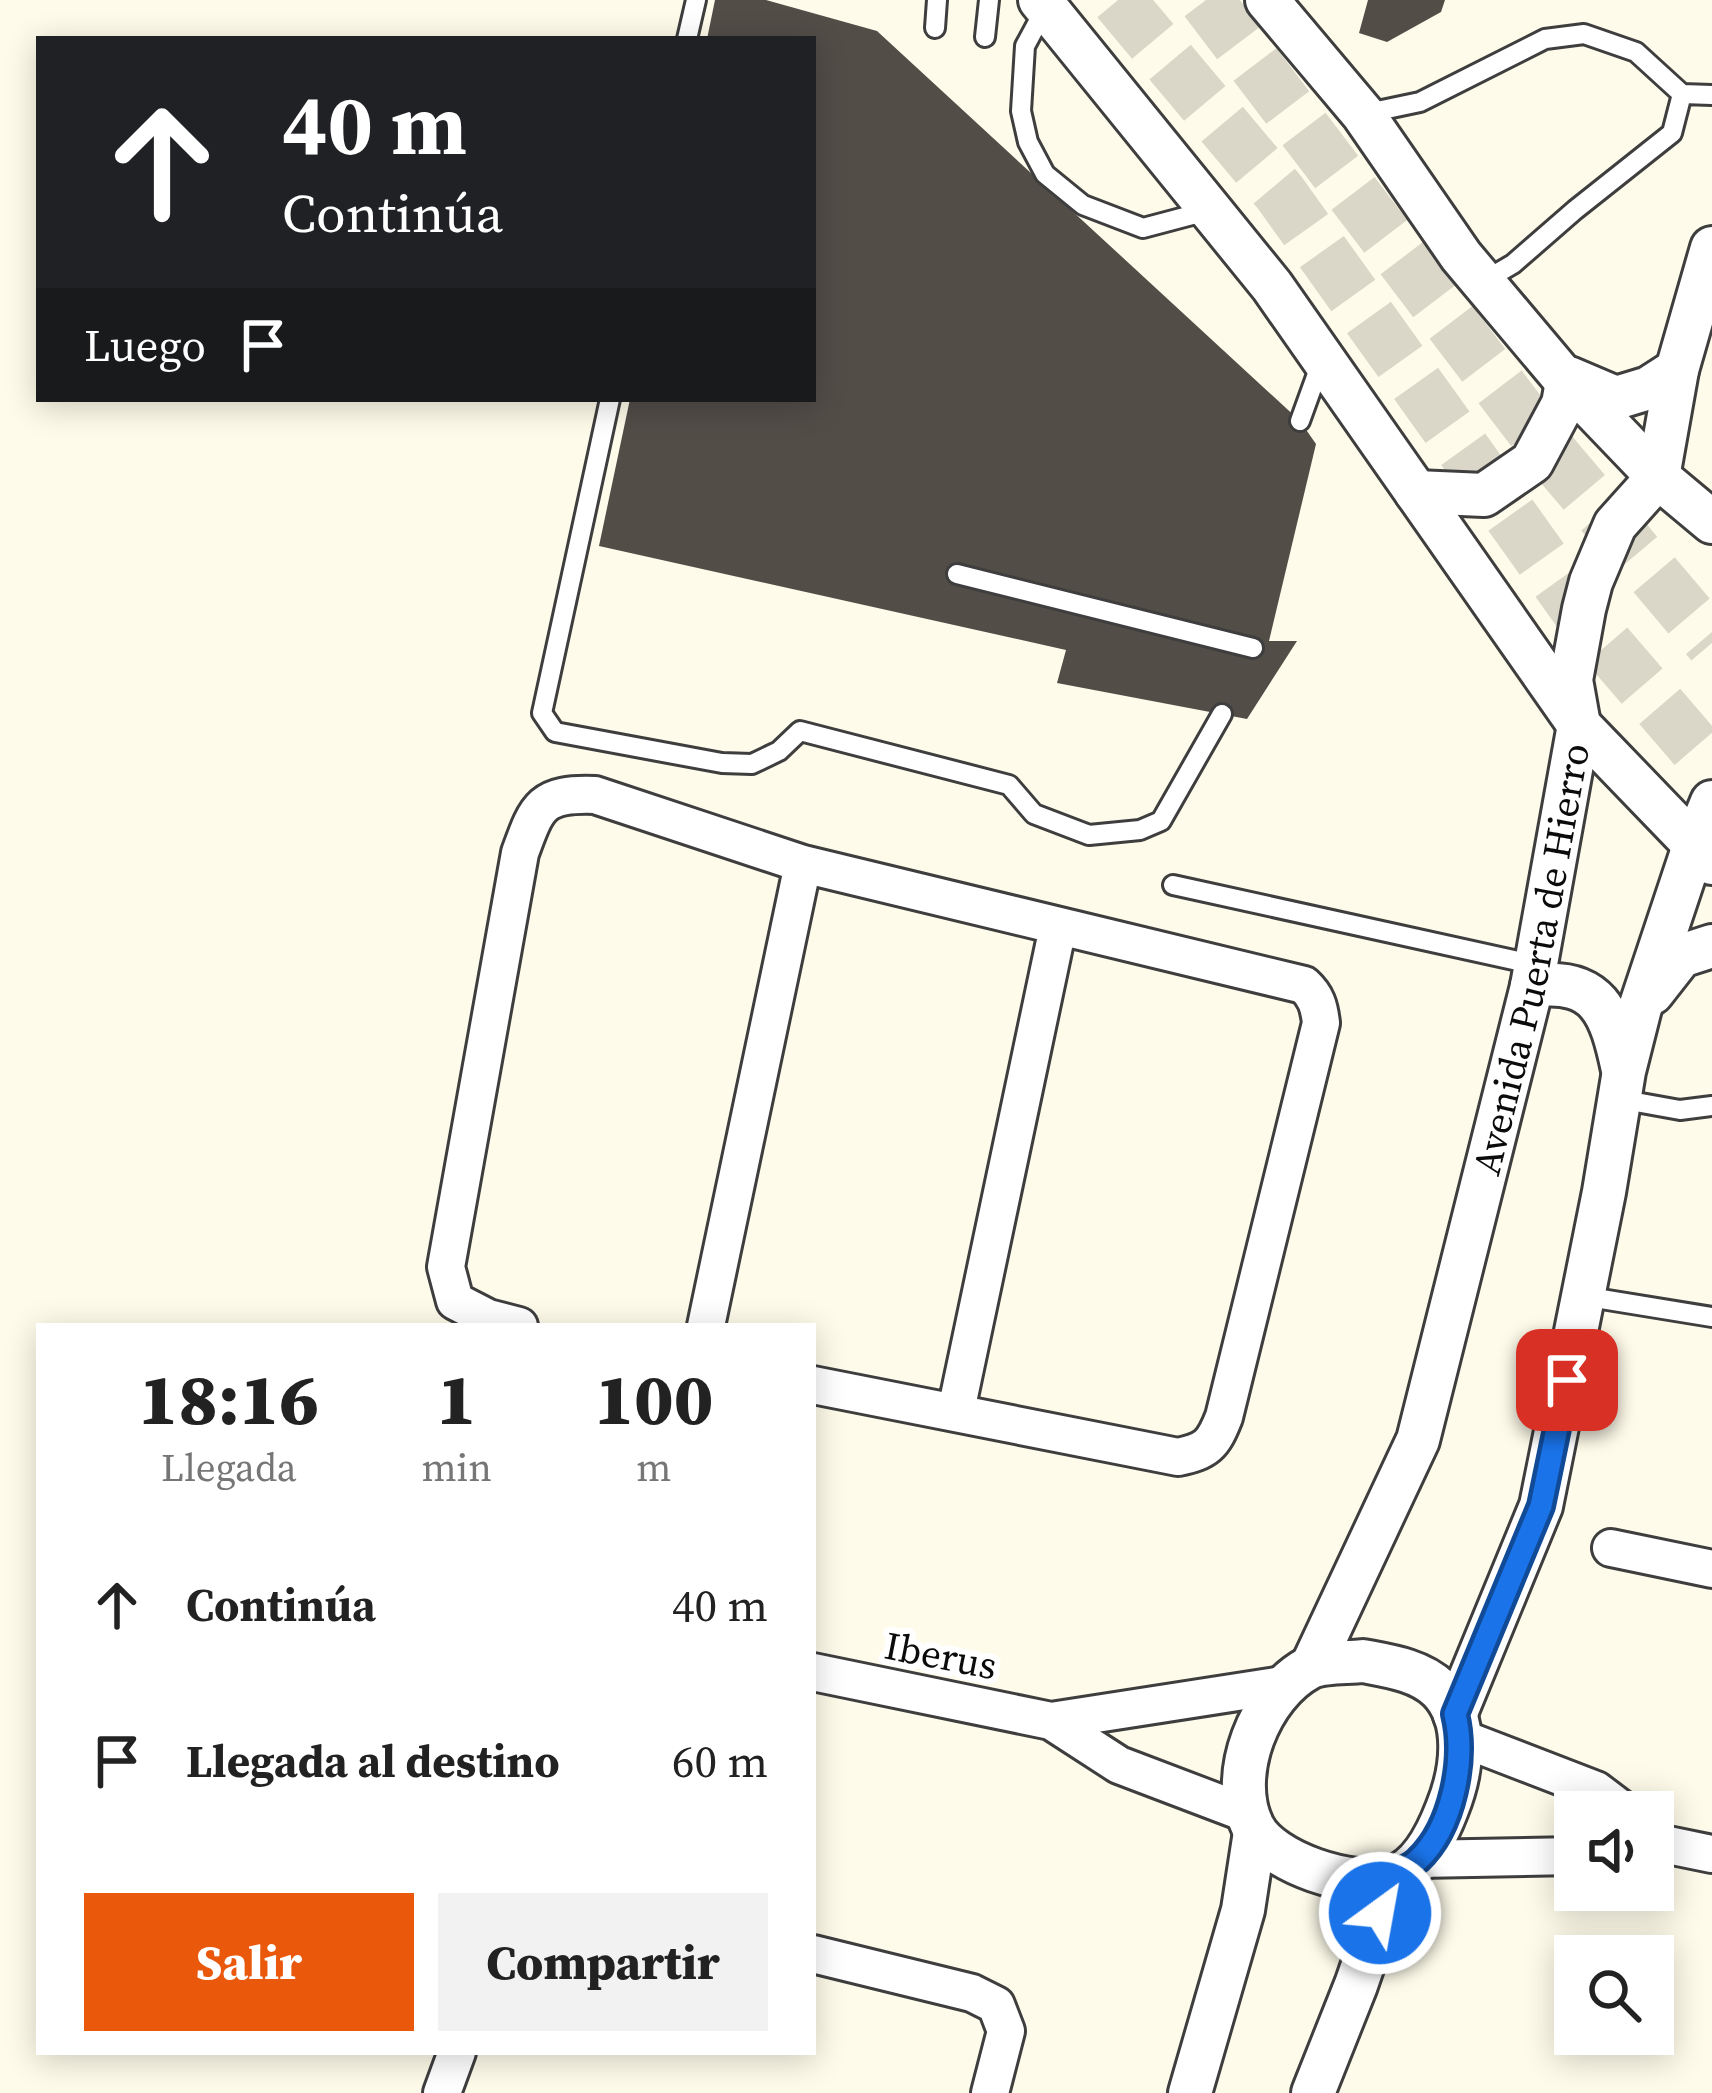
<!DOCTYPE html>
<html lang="es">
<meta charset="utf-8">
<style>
:root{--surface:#fff;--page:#f2f2f2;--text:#222;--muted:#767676;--accent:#ea580c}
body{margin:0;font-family:"Source Serif 4",serif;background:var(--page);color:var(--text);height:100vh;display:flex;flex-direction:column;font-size:45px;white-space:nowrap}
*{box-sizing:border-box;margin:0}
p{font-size:39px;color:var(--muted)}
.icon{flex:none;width:66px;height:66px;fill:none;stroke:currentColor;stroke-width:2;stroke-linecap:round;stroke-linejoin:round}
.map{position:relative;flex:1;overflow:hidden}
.side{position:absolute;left:36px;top:1323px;width:780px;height:732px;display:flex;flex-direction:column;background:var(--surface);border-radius:0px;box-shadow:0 6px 30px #0003}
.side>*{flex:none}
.banner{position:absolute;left:36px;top:36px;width:780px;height:366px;border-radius:0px;box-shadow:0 6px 30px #0003;background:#202124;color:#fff;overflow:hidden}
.controls{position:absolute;left:1554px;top:1791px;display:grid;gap:24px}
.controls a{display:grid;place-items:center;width:120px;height:120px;border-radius:0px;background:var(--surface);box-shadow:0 6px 30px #0003;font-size:60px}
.pin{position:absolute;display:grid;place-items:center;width:102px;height:102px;color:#fff;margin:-51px;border-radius:24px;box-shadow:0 6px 18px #0006}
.me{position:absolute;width:132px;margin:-66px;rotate:32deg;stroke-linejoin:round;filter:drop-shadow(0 0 9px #0008)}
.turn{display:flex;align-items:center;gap:42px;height:252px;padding:0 48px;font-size:54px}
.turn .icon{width:156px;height:156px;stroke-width:2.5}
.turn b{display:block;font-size:84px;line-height:102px}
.then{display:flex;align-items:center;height:114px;padding:0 48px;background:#0003;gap:24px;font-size:45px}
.eta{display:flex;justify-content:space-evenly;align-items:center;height:204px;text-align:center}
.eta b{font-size:72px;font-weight:800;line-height:84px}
.button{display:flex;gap:24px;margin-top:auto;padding:24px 48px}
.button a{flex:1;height:138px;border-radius:0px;background:var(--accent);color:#fff;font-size:48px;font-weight:800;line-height:138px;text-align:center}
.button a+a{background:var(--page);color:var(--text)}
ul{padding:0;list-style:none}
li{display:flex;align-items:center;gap:36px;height:156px;padding:0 48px}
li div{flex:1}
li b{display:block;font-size:45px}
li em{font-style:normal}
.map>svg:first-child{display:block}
.building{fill:#534d48}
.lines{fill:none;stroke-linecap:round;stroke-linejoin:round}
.primary-tunnel{stroke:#dad7c9;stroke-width:54;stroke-dasharray:54 27;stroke-linecap:butt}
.service-casing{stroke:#3e3e3e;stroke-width:24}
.minor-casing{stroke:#3e3e3e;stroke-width:42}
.tertiary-casing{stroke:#3e3e3e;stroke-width:48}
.service{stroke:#fff;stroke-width:18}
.minor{stroke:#fff;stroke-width:36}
.tertiary{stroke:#fff;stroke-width:42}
.route-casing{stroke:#114b97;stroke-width:30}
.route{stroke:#1a73e8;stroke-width:21}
.labels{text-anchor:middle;stroke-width:12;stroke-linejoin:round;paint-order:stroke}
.street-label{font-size:39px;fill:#0b0b0b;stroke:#fff}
</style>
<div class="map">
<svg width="1712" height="2093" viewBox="0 0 1712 2093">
<rect width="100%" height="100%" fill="#fefbea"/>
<path class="building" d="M715,0H766L877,31L1300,421L1316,444L1269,641H1297L1247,719L1057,683L1066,650L599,546L630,399H813V39H707Z
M1368,0H1445L1441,12L1387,42L1359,33Z"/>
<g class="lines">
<path class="primary-tunnel" d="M1118,0L1280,193L1586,621L1712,767
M1206,0L1545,446L1712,643"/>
<defs>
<path id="service" d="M1046,7L1025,46L1021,111L1028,142L1045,174L1083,205L1143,228L1211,210
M935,28L937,0
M985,37L989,0
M687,39L696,0
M1682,94L1712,95
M1363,114L1420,102L1545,39L1584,34L1636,52L1682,94L1672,133L1575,210L1513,264L1484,281
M610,399L542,713L555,732L722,763L752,764L779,751L800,731L1009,785L1034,814L1089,835L1140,830L1161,821L1222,714
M1300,421L1321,363
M957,574L1253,648
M1173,885L1536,965
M1619,1099L1680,1110L1712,1106
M1583,1296L1712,1317"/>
<path id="minor" d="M519,1326L488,1318L455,1301L446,1267L520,853C537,806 541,793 595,795L803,864L1304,985C1316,996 1319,1006 1321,1023L1224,1417C1213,1445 1207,1451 1178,1457L813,1385
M706,1326L803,864
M956,1411L1058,927
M1611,1548L1712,1569
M813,1672L1051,1721L1289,1684
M1051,1721L1119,1765L1248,1814
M1461,1738L1596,1790L1625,1812
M1653,1847L1668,1845L1712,1854
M1419,1859L1575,1856
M813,1954L972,1993L996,2005L1006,2031L990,2093
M442,2093L457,2052"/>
<g id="tertiary">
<path d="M1040,0L1272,286L1579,725L1712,863"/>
<path d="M1267,0L1363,114L1461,256L1567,382L1658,477L1712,522"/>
<path d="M1569,378L1616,398L1649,388L1677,370"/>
<path d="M1416,492L1484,495L1532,462L1563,404L1567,382"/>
<path d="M1532,986C1599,977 1611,1013 1623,1070"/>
<path d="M1652,993L1681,956L1712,946"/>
<path d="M1363,1661C1389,1666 1419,1670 1439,1689C1470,1720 1462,1772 1447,1809C1437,1835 1420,1870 1391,1878C1353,1889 1271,1863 1253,1827C1227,1775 1260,1694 1309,1668C1323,1661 1347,1663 1363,1661Z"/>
<path id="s1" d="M1312,1666L1418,1440L1532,986L1579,725L1571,680L1584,609L1591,582L1615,525L1658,477L1677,370L1712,248"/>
<path d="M1455,1715L1541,1506L1604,1192L1624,1071L1640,1008L1695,843L1712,802"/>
<path d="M1190,2093L1243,1910L1255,1832"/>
<path d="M1313,2093L1356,1985L1393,1878"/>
</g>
</defs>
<use href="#service" class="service-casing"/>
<use href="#minor" class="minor-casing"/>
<use href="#tertiary" class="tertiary-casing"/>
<use href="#service" class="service"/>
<use href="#minor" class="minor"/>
<use href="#tertiary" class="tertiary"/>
</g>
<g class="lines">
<defs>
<path id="route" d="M1380,1913C1384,1903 1387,1885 1394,1877C1400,1870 1411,1867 1418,1860C1453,1827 1466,1759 1455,1714L1541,1506L1567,1380"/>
</defs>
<use href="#route" class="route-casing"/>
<use href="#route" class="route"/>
</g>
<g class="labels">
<g class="street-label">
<text dy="14" stroke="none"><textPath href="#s1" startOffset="744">Avenida Puerta de Hierro</textPath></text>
<text transform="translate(941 1655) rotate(11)" y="14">Iberus</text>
</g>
</g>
</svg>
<div class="controls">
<a><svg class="icon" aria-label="sound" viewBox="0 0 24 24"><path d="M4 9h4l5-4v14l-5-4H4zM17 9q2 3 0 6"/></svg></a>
<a><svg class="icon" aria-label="search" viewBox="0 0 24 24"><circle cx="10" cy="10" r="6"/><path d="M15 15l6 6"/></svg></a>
</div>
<div class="pin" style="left:1567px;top:1380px;background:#d93025"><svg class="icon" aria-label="arrive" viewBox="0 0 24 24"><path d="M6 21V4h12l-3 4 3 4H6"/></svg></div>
<svg class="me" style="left:1380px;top:1913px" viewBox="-20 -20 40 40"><circle r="17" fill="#1a73e8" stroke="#fff" stroke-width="3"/><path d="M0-11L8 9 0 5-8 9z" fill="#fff"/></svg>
<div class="banner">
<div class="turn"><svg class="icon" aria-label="ahead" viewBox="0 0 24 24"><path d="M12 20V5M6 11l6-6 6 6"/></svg><div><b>40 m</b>Continúa</div></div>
<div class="then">Luego<svg class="icon" aria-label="arrive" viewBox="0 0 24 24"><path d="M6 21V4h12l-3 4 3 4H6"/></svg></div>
</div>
<section class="side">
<div class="eta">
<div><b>18:16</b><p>Llegada</p></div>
<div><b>1</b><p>min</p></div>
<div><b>100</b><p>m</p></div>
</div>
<ul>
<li><svg class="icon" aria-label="ahead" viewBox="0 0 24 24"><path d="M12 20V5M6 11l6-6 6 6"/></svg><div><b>Continúa</b></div><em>40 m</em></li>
<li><svg class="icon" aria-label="arrive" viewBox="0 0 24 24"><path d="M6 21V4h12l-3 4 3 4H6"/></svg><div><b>Llegada al destino</b></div><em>60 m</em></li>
</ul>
<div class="button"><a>Salir</a><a>Compartir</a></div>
</section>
</div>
